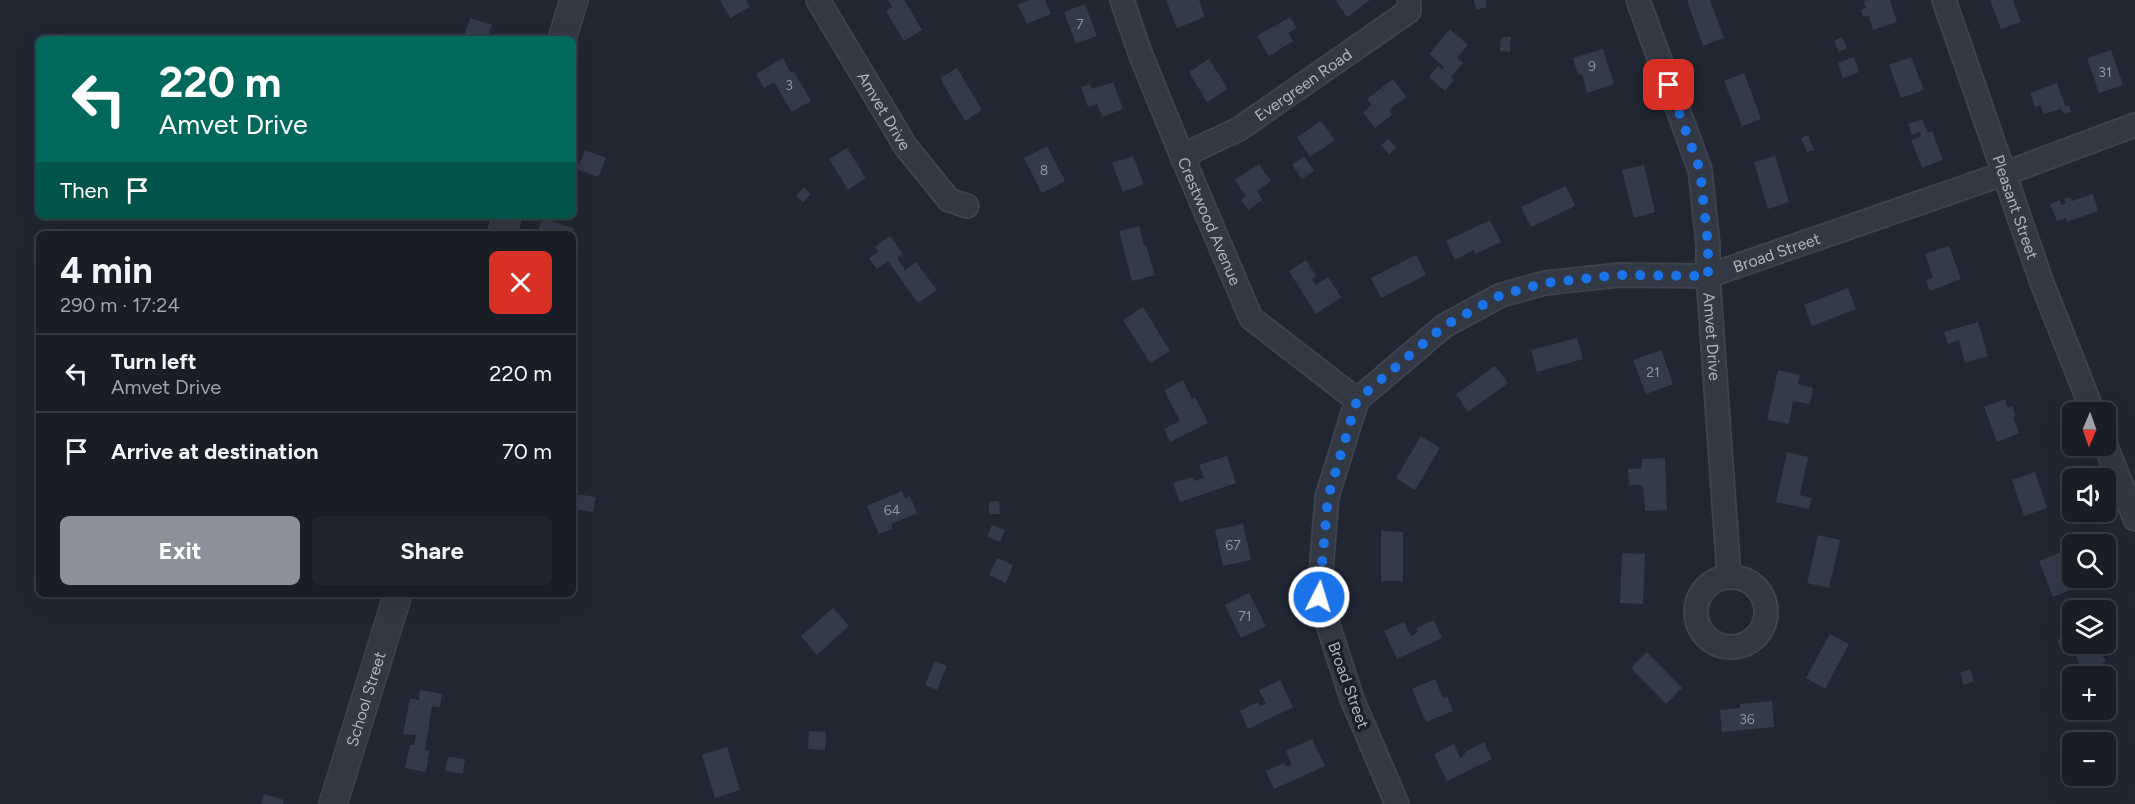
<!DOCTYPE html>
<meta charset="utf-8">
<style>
:root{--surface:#181d26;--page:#21262e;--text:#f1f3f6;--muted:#9fa2a7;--line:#363b43;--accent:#8c9099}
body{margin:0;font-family:Figtree,sans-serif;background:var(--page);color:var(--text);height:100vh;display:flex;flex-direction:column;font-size:22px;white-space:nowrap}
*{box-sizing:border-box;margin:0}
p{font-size:20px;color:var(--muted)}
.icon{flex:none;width:33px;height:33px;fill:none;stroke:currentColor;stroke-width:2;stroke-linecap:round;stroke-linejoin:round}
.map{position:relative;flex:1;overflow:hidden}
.sheet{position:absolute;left:36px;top:231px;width:540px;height:366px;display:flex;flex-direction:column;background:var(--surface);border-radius:9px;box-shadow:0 6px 24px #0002,0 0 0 2px var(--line)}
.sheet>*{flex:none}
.banner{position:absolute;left:36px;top:36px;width:540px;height:183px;border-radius:9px;box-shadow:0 6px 24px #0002,0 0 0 2px var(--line);background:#00695c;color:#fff;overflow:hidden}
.needle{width:39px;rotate:182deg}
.controls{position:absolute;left:2062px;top:402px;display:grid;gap:12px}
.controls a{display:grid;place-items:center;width:54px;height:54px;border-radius:9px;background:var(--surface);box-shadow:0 6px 24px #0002,0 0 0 2px var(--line);font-size:30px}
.pin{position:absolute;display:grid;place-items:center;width:51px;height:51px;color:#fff;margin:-26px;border-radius:12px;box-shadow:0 3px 9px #0006}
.me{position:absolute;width:66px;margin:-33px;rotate:5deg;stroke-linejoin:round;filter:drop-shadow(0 0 4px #0008)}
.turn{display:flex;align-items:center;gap:21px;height:126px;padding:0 24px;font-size:27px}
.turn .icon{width:78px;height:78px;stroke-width:2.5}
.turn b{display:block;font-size:42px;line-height:51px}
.then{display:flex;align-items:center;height:57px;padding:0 24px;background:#0003;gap:12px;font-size:22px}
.round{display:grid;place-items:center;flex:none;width:63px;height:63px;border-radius:9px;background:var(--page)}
.overview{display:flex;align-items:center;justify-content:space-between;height:102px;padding:0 24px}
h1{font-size:36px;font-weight:700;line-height:45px}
.primary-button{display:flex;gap:12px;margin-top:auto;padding:12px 24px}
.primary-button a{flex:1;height:69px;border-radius:9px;background:var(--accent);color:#fff;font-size:24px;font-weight:700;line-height:69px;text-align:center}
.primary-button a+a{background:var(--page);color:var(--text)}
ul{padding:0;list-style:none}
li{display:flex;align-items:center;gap:18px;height:78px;padding:0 24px;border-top:2px solid var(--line)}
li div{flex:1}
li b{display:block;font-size:22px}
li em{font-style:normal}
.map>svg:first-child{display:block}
.building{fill:#323b4a}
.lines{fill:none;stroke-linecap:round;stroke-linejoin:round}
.minor-casing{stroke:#3d424e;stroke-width:26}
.tertiary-casing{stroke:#3d424e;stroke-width:30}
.minor{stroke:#333944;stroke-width:22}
.tertiary{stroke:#333944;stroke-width:27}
.route{stroke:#1a73e8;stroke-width:10;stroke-dasharray:0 18}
.labels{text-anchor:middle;stroke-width:6;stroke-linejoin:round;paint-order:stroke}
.number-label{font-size:14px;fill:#8c93a1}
.street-label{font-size:16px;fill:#adb3c1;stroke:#191e28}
</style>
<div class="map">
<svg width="2135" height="804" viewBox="0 0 2135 804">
<rect width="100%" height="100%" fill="#202733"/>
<path class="building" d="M720,0H746L750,7L730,18Z
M888,0H904L922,30L904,41L886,11L892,7Z
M1029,0H1045L1051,14L1027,24L1018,5Z
M1166,0H1199L1205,17L1177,28Z
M1335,0H1370L1347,17Z
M1474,0H1486L1487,7L1476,10Z
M1687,0H1710L1724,38L1703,46Z
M1868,0H1890L1897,22L1873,30L1869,16L1863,17L1861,10L1866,8L1864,1Z
M1990,0H2013L2021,22L2001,29Z
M1085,4L1097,36L1076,44L1064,12Z
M1290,17L1297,28L1288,33L1293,41L1269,56L1257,36Z
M470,18L492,25L487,39H463Z
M1450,29L1468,45L1457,58L1463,63L1451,77L1454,80L1445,91L1429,77L1438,66L1442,70L1444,67L1429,54Z
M1501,37H1511L1510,52L1500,51Z
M1842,37L1847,48L1839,52L1834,41Z
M1603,49L1614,84L1587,93L1582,74L1578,75L1573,58Z
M2111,50L2123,85L2099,93L2087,58Z
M1854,57L1859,72L1843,78L1838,63Z
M1911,57L1924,90L1901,98L1889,65Z
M783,58L791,73L794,72L811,101L792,112L774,82L764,88L756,74Z
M1209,59L1228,89L1207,102L1189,72Z
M957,68L982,110L965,121L940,78Z
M1744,73L1761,119L1742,126L1724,81Z
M1393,79L1406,97L1389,110L1392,115L1375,128L1363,112L1372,105L1367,99Z
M1113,82L1123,109L1102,117L1097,104L1088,107L1081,87L1090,84L1092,89Z
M2057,83L2065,105L2070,107L2071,112L2064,114L2061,109L2044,114L2040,105L2035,107L2030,93Z
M1922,119L1928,133L1932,131L1943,160L1922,168L1911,140L1921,136L1920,132L1912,135L1908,124Z
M1321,121L1335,140L1310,157L1297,137Z
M1808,135L1814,150L1807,152L1801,138Z
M1389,139L1396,148L1389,154L1381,145Z
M1047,146L1065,181L1042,193L1024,158Z
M847,148L866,178L848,190L829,159Z
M585,150L606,158L598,177L577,169Z
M1133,156L1144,184L1123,192L1112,163Z
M1304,156L1314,171L1302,179L1292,165Z
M1775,156L1789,202L1768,209L1754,162Z
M1259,164L1271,181L1257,191L1262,200L1248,210L1241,200L1246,196L1235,180Z
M1644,165L1655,212L1634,218L1622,170Z
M1566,186L1575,206L1531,227L1521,207Z
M804,187L811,194L803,202L796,196Z
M2093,194L2098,211L2067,222L2066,218L2057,221L2050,204L2060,200L2061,205L2066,203L2064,199L2070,197L2072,201Z
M542,218L574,228L572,234H537Z
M1490,220L1501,242L1475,254L1473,250L1455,260L1446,241Z
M1139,226L1144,245H1146L1155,275L1132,281L1119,231Z
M890,236L903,254L897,258L905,270L916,262L937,290L918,303L888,261L877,269L869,258L878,252L875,247Z
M1949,246L1961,279L1930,291L1926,280L1933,278L1925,254Z
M1416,255L1426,275L1381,298L1371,278Z
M1306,260L1316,276L1312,279L1316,285L1328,277L1341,297L1316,314L1289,271Z
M1848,288L1856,309L1812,326L1804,305Z
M1143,307L1170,351L1150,363L1123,320Z
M1978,322L1988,356L1965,363L1959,340L1948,344L1944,332Z
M1577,338L1583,359L1537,372L1531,350Z
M1661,350L1673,384L1646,394L1633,360Z
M1495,366L1508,383L1468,412L1456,394Z
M1778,370L1800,375L1798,384L1813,388L1810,404L1793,401L1789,424L1767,420Z
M1183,380L1192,399L1195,397L1208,423L1170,442L1164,429L1180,421L1164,390Z
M2005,399L2008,408L2012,406L2016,416L2013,417L2019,433L1997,442L1984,407Z
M1421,436L1440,448L1415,490L1396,478Z
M1787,452L1808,457L1800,495L1812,498L1809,509L1776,502Z
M1227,456L1236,483L1180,502L1173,483L1193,477L1194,481L1204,478L1199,465Z
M1665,458L1667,510L1645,511L1643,485H1629L1628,469L1642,468V459Z
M2035,472L2047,508L2024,516L2012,480Z
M902,491L905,498L910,496L917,513L891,524L893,529L879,534L867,506Z
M576,494L596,497L593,512L573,509Z
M999,501L1000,514H989V502Z
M1243,524L1251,560L1223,566L1215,530Z
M992,525L1005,530L1000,542L987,537Z
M1381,531L1403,532V581H1381Z
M1818,535L1840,540L1829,588L1807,583Z
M2061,552L2075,588L2053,597L2039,561Z
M1622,553L1645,554L1643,604L1620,603Z
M997,558L1013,565L1006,583L989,575Z
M1249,593L1266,626L1241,638L1225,605Z
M833,608L849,626L817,655L801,636Z
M1434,620L1442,638L1397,659L1384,631L1404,622L1411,636L1418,632L1416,628Z
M2073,633V644H2098L2106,662L2083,672L2073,650L2063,654L2057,640Z
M1830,634L1849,644L1825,689L1806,678Z
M1647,652L1682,688L1666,704L1631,668Z
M935,661L947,666L937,690L925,685Z
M1970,669L1974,681L1964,685L1960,673Z
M1435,679L1443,698L1447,697L1453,711L1426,722L1412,689Z
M1280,680L1293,707L1248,729L1240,711L1258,702L1260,706L1266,704L1259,690Z
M420,690L442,694L440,707L432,706L425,750L429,751L426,772L405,768L410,745H414L416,735L403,734L410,698L419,700Z
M1772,701L1774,727L1722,732L1720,710L1740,708V704Z
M809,731L826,732L825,750L808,749Z
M1312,739L1325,766L1274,789L1266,771L1284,763L1286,767L1292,765L1286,751Z
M1484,742L1492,759L1447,781L1434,754L1454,744L1460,758L1466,754L1465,752Z
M727,747L740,790L715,798L702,755Z
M448,757L465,759L463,774L445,771Z
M264,794L284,800L283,804H261Z"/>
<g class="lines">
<defs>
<g id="minor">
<path id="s1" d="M818,0L906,147L949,200L967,206"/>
<path id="s2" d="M1122,0L1140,53L1182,156L1251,318L1357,400"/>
<path id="s3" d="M1638,0L1700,170L1708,245V276L1729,576"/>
<path id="s4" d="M1944,0L2042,283L2093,412"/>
<path id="s5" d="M1182,156L1239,129L1409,11V0"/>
<path d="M2106,446L2135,519"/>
<circle cx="1731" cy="612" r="35"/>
<path id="s6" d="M1397,804L1352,699L1319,597L1327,497L1357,400L1444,326L1501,295L1545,283L1619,275L1708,276L2006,173L2135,125"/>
</g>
<g id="tertiary">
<path d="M562,39L574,0"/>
<path d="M502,234L507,216"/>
<path id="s7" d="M333,804L398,594"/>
</g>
</defs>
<use href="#minor" class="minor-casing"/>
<use href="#tertiary" class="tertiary-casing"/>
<use href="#minor" class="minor"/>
<use href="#tertiary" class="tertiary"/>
</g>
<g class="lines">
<path class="route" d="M1319,597L1328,497L1357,400L1444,326L1501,295L1545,283L1619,275L1708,276V245L1700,170L1669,85"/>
</g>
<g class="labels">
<g class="number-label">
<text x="1080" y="29">7</text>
<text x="1592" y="71">9</text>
<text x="2105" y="77">31</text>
<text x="789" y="90">3</text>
<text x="1044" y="175">8</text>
<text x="1653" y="377">21</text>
<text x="892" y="515">64</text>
<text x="1233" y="550">67</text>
<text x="1245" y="621">71</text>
<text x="1747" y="724">36</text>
</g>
<g class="street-label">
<text dy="6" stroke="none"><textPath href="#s5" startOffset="141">Evergreen Road</textPath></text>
<text dy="6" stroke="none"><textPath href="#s1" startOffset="129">Amvet Drive</textPath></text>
<text dy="6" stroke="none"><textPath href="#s4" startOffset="219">Pleasant Street</textPath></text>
<text dy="6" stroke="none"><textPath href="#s2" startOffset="238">Crestwood Avenue</textPath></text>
<text dy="6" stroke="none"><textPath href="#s6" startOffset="884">Broad Street</textPath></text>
<text dy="6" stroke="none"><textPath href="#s3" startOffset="348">Amvet Drive</textPath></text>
<text transform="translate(1349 685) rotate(70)" y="6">Broad Street</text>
<text dy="6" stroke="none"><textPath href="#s7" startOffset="110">School Street</textPath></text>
</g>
</g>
</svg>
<div class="controls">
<a><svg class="needle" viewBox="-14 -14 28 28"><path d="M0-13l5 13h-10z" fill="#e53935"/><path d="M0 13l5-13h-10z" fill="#9fa2a7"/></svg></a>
<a><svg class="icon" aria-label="sound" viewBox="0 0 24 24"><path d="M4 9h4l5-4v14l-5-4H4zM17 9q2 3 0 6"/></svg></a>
<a><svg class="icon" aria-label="search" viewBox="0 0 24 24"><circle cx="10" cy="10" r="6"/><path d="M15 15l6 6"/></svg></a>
<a><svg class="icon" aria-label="layers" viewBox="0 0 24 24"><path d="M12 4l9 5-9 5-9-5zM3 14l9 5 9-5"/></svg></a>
<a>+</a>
<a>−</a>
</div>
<div class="pin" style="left:1669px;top:85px;background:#d93025"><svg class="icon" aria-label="arrive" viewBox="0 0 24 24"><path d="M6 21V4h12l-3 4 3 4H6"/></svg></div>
<svg class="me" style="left:1319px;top:597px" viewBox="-20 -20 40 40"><circle r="17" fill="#1a73e8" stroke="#fff" stroke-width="3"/><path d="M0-11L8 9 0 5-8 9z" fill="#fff"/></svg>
<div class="banner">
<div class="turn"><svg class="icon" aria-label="left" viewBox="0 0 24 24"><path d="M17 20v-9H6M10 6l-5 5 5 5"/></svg><div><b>220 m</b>Amvet Drive</div></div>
<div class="then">Then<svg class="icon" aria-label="arrive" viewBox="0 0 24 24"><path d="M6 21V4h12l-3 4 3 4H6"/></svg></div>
</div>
<section class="sheet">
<div class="overview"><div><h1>4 min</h1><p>290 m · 17:24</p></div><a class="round" style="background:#d93025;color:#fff"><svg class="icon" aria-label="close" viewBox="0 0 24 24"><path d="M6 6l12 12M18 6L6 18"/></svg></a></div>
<ul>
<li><svg class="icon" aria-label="left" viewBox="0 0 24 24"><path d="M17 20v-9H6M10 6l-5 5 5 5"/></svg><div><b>Turn left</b><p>Amvet Drive</p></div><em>220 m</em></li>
<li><svg class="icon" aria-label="arrive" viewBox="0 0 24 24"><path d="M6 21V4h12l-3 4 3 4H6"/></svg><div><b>Arrive at destination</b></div><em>70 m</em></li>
</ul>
<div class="primary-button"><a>Exit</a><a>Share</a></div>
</section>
</div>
